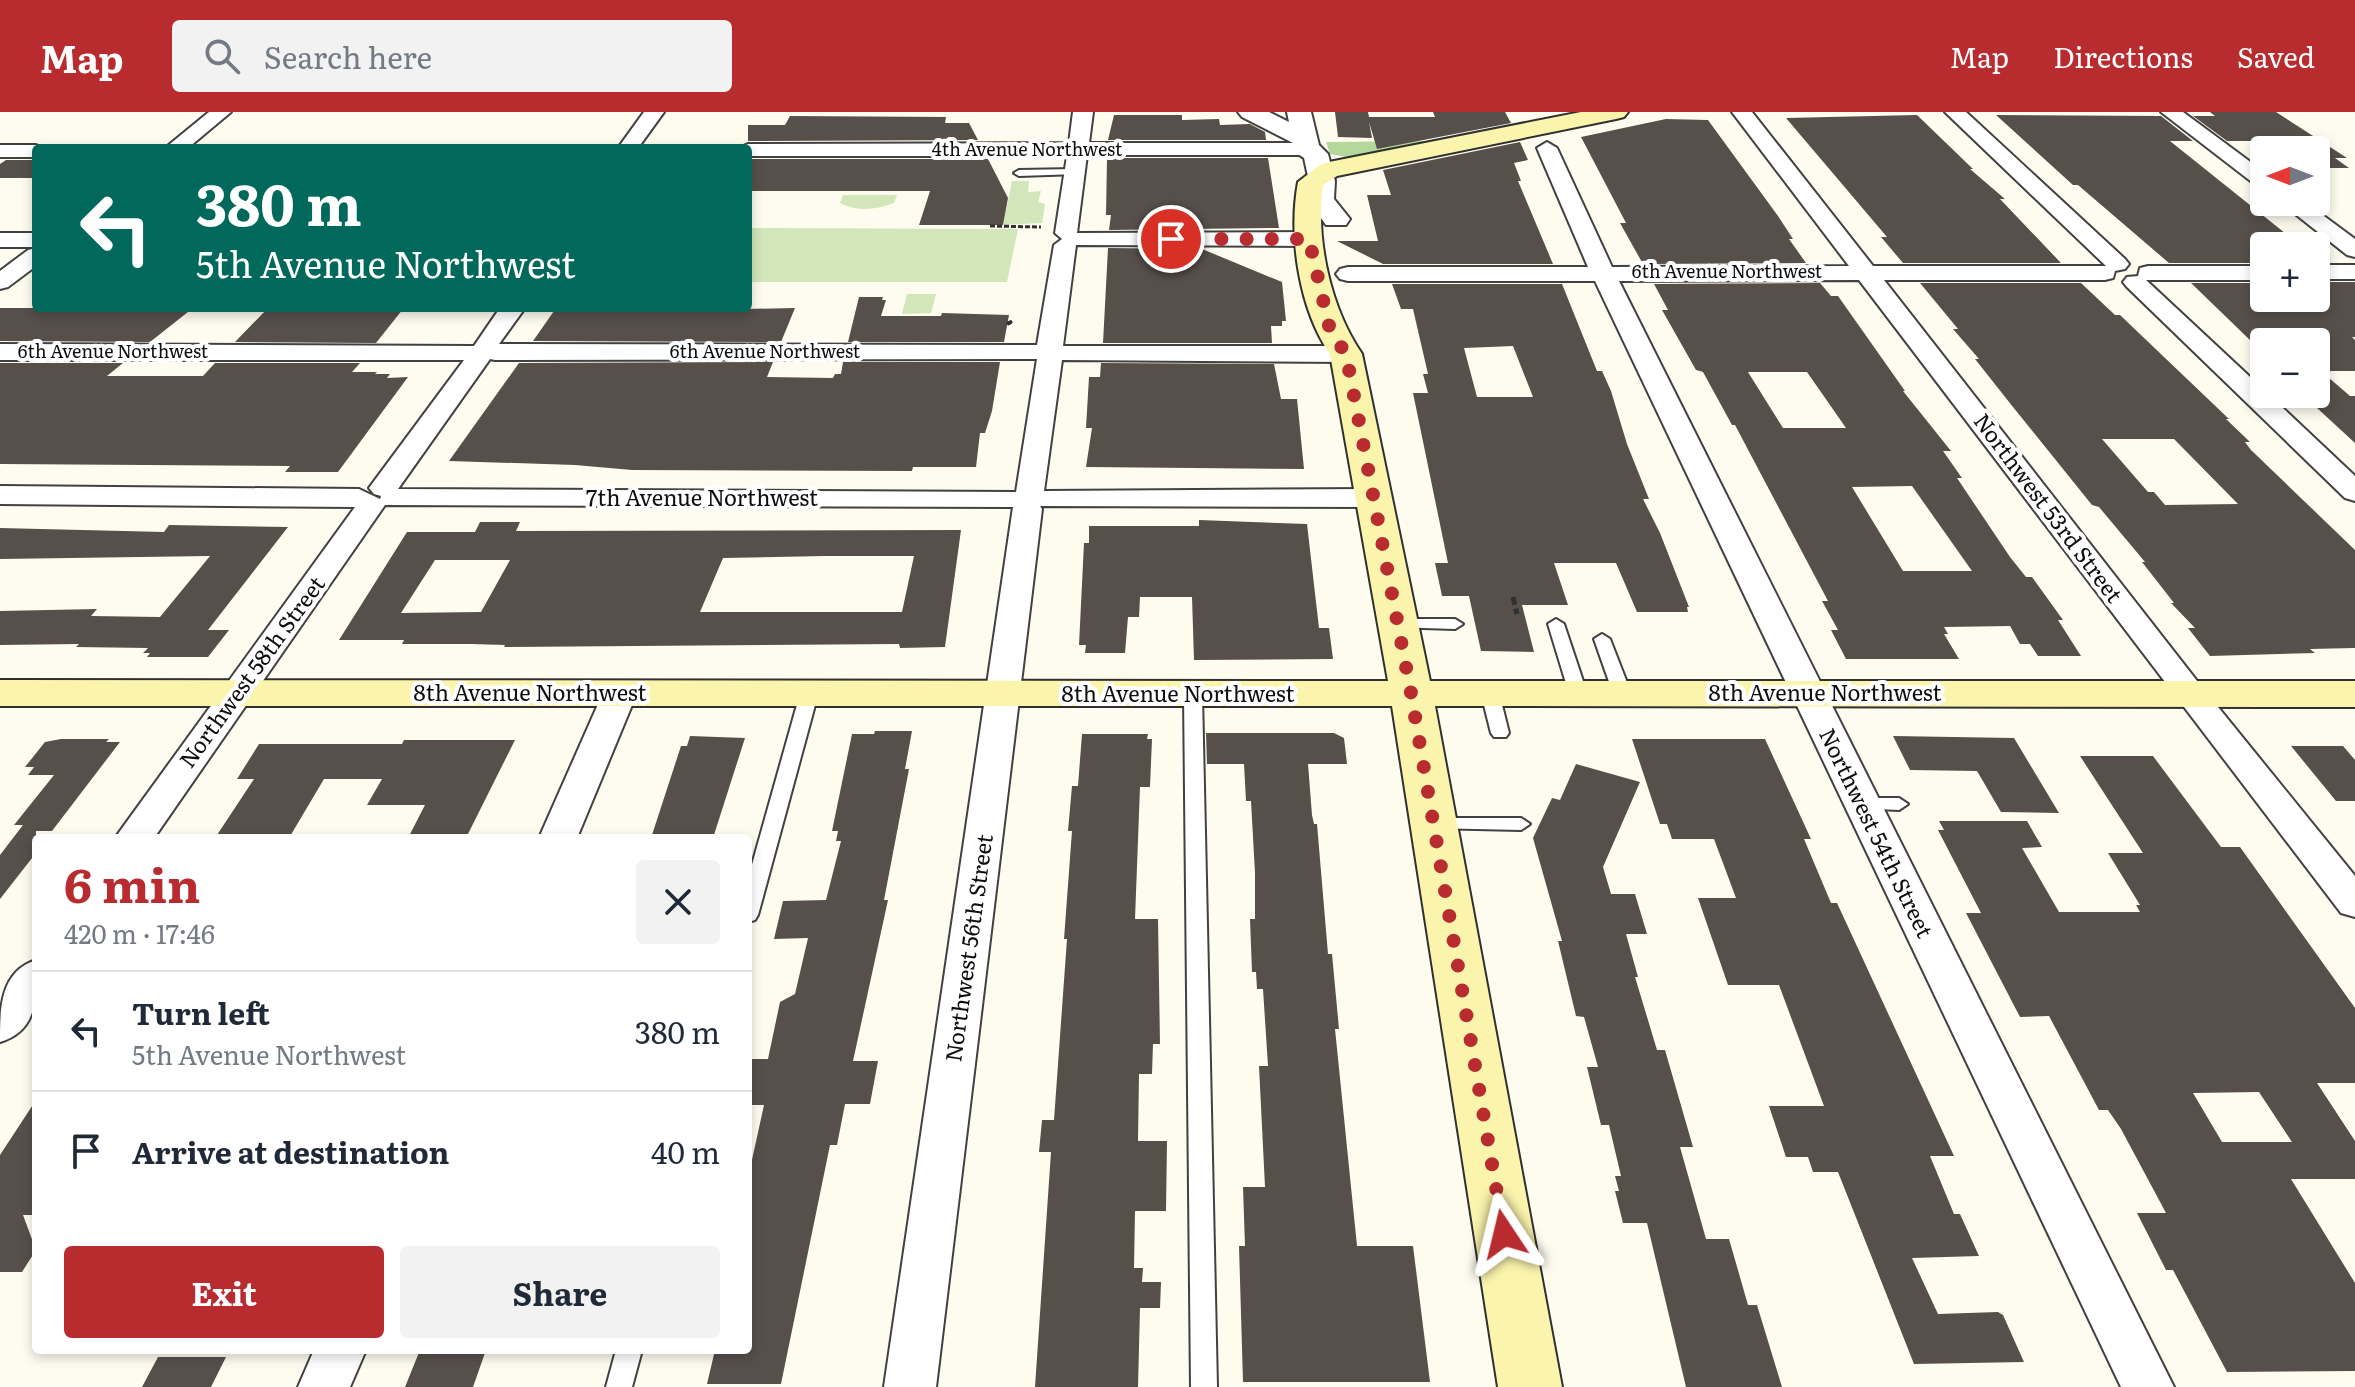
<!DOCTYPE html>
<meta charset="utf-8">
<style>
:root{--surface:#fff;--page:#f2f2f3;--text:#1f2937;--muted:#747a83;--line:#e0e1e3;--accent:#b82b2f}
body{margin:0;font-family:Literata,serif;background:var(--page);color:var(--text);height:100vh;display:flex;flex-direction:column;font-size:30px;white-space:nowrap}
*{box-sizing:border-box;margin:0}
p{font-size:26px;color:var(--muted)}
.icon{flex:none;width:44px;height:44px;fill:none;stroke:currentColor;stroke-width:2;stroke-linecap:round;stroke-linejoin:round}
.map{position:relative;flex:1;overflow:hidden}
.details{position:absolute;left:32px;top:722px;width:720px;height:520px;display:flex;flex-direction:column;background:var(--surface);border-radius:8px;box-shadow:0 4px 12px #0003}
.details>*{flex:none}
.banner{position:absolute;left:32px;top:32px;width:720px;height:168px;border-radius:8px;box-shadow:0 4px 12px #0003;background:#00695c;color:#fff;overflow:hidden}
.needle{width:52px;rotate:270deg}
.fabs{position:absolute;left:2250px;top:24px;display:grid;gap:16px}
.fabs a{display:grid;place-items:center;width:80px;height:80px;border-radius:8px;background:var(--surface);box-shadow:0 4px 12px #0003;font-size:40px}
.pin{position:absolute;display:grid;place-items:center;width:68px;height:68px;color:#fff;margin:-34px;border:4px solid #fff;border-radius:50%;box-shadow:0 2px 8px #0007}
.me{position:absolute;width:88px;margin:-44px;rotate:350deg;stroke-linejoin:round;filter:drop-shadow(0 0 6px #0008)}
.turn{display:flex;align-items:center;gap:28px;height:168px;padding:0 32px;font-size:36px}
.turn .icon{width:104px;height:104px;stroke-width:2.5}
.turn b{display:block;font-size:56px;line-height:68px}
.round{display:grid;place-items:center;flex:none;width:84px;height:84px;border-radius:8px;background:var(--page)}
.head{display:flex;align-items:center;justify-content:space-between;height:136px;padding:0 32px}
h1{font-size:48px;font-weight:700;line-height:60px;color:var(--accent)}
.action{display:flex;gap:16px;margin-top:auto;padding:16px 32px}
.action a{flex:1;height:92px;border-radius:8px;background:var(--accent);color:#fff;font-size:32px;font-weight:700;line-height:92px;text-align:center}
.action a+a{background:var(--page);color:var(--text)}
ul{padding:0;list-style:none}
li{display:flex;align-items:center;gap:24px;height:120px;padding:0 32px;border-top:2px solid var(--line)}
li div{flex:1}
li b{display:block;font-size:30px}
li em{font-style:normal}
header{display:flex;align-items:center;gap:48px;box-sizing:border-box;height:112px;padding:0 40px;background:var(--accent);color:#fff}
header strong{font-size:38px}
nav{display:flex;gap:44px;margin-inline-start:auto;font-size:28px}
.search{width:560px;height:72px;background:var(--page);display:flex;align-items:center;gap:20px;box-sizing:border-box;padding:0 28px;border-radius:8px;color:var(--muted);font-size:30px}
.map>svg:first-child{display:block}
.green{fill:#d1e7ba}
.forest{fill:#b4d79a}
.building{fill:#564f4a;fill-rule:evenodd}
.lines{fill:none;stroke-linecap:round;stroke-linejoin:round}
.service-casing{stroke:#414141;stroke-width:4}
.minor-casing{stroke:#414141;stroke-width:4}
.tertiary-casing{stroke:#414141;stroke-width:4}
.secondary-casing{stroke:#303030;stroke-width:4}
.path-far2{stroke:#303030;stroke-width:3;stroke-dasharray:5 2;stroke-linecap:butt}
.path-far1{stroke:#303030;stroke-width:4;stroke-dasharray:6 3;stroke-linecap:butt}
.path{stroke:#303030;stroke-width:5;stroke-dasharray:8 4;stroke-linecap:butt}
.service{fill:#fff;fill-rule:evenodd}
.minor{fill:#fff;fill-rule:evenodd}
.tertiary{fill:#fff;fill-rule:evenodd}
.secondary{fill:#fbf4ad;fill-rule:evenodd}
.route{stroke:#b82b2f;stroke-width:14;stroke-dasharray:0 25.2}
.labels{text-anchor:middle;stroke-width:8;stroke-linejoin:round;paint-order:stroke}
.far-street-label{font-size:18px;fill:#0e0e0e;stroke:#fff}
.street-label{font-size:22px;fill:#0e0e0e;stroke:#fff}
</style>
<header>
<strong>Map</strong>
<div class="search"><svg class="icon" aria-label="search" viewBox="0 0 24 24"><circle cx="10" cy="10" r="6"/><path d="M15 15l6 6"/></svg>Search here</div>
<nav><a>Map</a><a>Directions</a><a>Saved</a></nav>
</header>
<div class="map">
<svg width="2355" height="1275" viewBox="0 0 2355 1275">
<rect width="100%" height="100%" fill="#fefcef"/>
<path class="green" d="M1012,69H1029L1028,80L1041,79L1038,90L1045,92L1042,111L1003,113Z
M843,83H897L894,91C875,98 858,100 840,91Z
M748,116L1006,117H1018L1007,170H748Z
M907,182H936L931,201L902,202Z"/>
<path class="forest" d="M1433,29L1352,46L1330,42L1326,30Z"/>
<path class="building" d="M1335,0H1368L1369,5H1435L1433,0H1505L1511,11L1377,37L1369,10L1372,26L1338,25Z
M2210,0H2276L2347,46H2335L2349,56H2316V38H2264L2251,29H2227L2193,4H2215Z
M1114,3H1182V8L1219,7L1220,13L1250,12L1265,20L1266,28H1108Z
M1917,3L1973,57H1970L2005,87H2000L2061,151H1903L1881,125H1887L1786,6Z
M1996,3L2161,4L2193,29H2170L2296,130H2264V151H2169L2078,73H2073Z
M790,4L946,5L945,11H969L978,28L748,29V13H785Z
M1666,7L1708,8L1778,104L1793,127H1789L1806,151L1643,152L1620,111H1626L1581,25Z
M1520,30L1528,48L1514,51L1521,69H1518L1553,152H1383L1337,129H1378L1367,83H1391L1383,58Z
M1107,46H1268L1279,116L1109,118L1111,103H1106Z
M748,47H988L1008,86L1003,113H919L930,79H748Z
M6,48H36V66H0V52Z
M1108,136L1202,137L1282,170L1286,209H1282V214H1271L1272,231H1103Z
M2316,170H2355V225H2352L2355,228V259H2321L2350,284H2355V331L2304,284H2316V230H2252L2191,171H2264V186H2316Z
M1820,171L1831,184H1838L1905,279H1903L1951,339H1943L1962,366H1957L2010,445L2026,465H2032L2063,508H2058L2081,544H2038L2030,532H2020L2010,514L1944,515L1948,522H1944L1959,547H1846L1831,518H1838L1822,489H1828L1735,313H1732L1703,260L1696,258L1662,198H1668L1654,172ZM1748,260H1807L1846,316H1783ZM1912,374L1972,459H1903L1852,375Z
M1920,171H2081L2115,203H2120L2229,307H2226L2250,330H2245L2251,338L2355,438V536L2310,537L2315,541L2210,544L2188,516H2195L2171,491H2174L2142,450H2145L2099,395L2092,393L2013,295L1975,247H1979L1953,217H1958ZM2102,327H2174L2238,392L2165,393L2154,380H2148Z
M1392,172H1562L1597,259H1602L1611,279L1627,332L1649,387H1643L1660,421L1689,495H1687L1688,500H1637L1616,451H1554L1568,493H1522L1534,540L1481,539L1469,484H1442L1435,451H1448L1413,281H1428L1423,262H1428L1413,197H1401ZM1513,234L1533,285H1477L1464,236Z
M859,185H883L882,188H886L881,204H941L942,201L1009,203L1004,230H848Z
M0,196H193L150,230L0,229Z
M268,196L354,197H403L376,231L235,230Z
M606,196L744,197L795,196L781,230L533,229L554,199Z
M773,250L767,265L833,266L835,262H841L843,250H1000L992,299L985,321H980L976,355H913L912,359L632,358L575,353L449,349L519,251Z
M0,251H123L107,264H203L215,251H360L352,260H377L375,262H390L387,266L408,265L338,360H285L290,354L0,352Z
M1101,251L1274,252L1281,287H1297L1304,357L1086,355L1092,316H1086L1089,265H1100Z
M1199,408L1307,412L1319,516H1329L1333,547L1194,548L1192,485H1140L1139,505H1128L1125,541H1085L1086,533H1079L1084,431H1089V414H1199Z
M480,410H520L516,419L961,418L945,535L900,536L899,532L504,535L505,533L471,532H402L404,528H339L407,420H475ZM825,444H914L902,500H700L723,446ZM435,448H510L481,500L401,501Z
M169,413L288,415L208,518H229L208,545H147L150,541H143L148,536L76,535L79,532L0,533V499L97,497L91,504L160,505L210,444L0,447V416L164,420Z
M875,619H912L905,657H909L884,788H888L853,949H878L870,992H845L837,1033H830L781,1272H707L715,1238H748V1066L764,993H748V947H768L780,890L795,882L808,826L774,827L783,789L826,788L841,729H836L838,719H832L852,622H874Z
M1206,621H1334L1344,626L1347,652H1308L1312,703L1314,712H1317L1328,842H1332L1339,917H1335L1357,1134H1413L1430,1270H1243L1239,1134H1245L1243,1075H1265L1259,954H1268L1263,877H1257L1256,860H1252L1250,807H1255V761L1251,689H1246L1244,652H1207Z
M1082,622H1148L1147,627H1152L1150,675H1140L1135,807H1158L1160,932H1153L1152,962H1139L1138,1029H1167L1166,1099H1135L1134,1156H1143L1142,1170H1161L1160,1196H1140L1138,1275H1035L1051,1040H1039L1042,1008H1054L1067,827H1064L1072,719H1068L1072,674H1078Z
M690,624L745,626L713,726H651L681,634H687Z
M1893,624L2014,626L2059,701L2001,700L1977,659L1910,658Z
M61,627H109L106,630H120L52,719H36V741L0,787V743L23,713H14L54,663H28L34,655H25L45,630Z
M1632,627H1765L1811,727H1804L1831,791H1837L1954,1044H1930L1954,1102H1960L1979,1144L1912,1146L1938,1202L1998,1200L2003,1203L2024,1250L1914,1252L1838,1060H1813L1808,1045H1786L1769,994H1824L1779,873H1728L1698,786H1736L1714,727H1672L1667,712H1660Z
M404,628H515L466,726H408L425,693H367L382,667H324L289,726H215L254,667H237L259,632H402Z
M2291,634H2343L2355,648V689H2336Z
M2080,644H2153L2221,735H2240L2355,896V971H2317L2355,1029V1067H2291L2355,1171V1259L2227,1260L2173,1158H2166L2137,1101H2166L2121,1017L2108,998H2099L2049,904L2020,905L1966,801H1981L1938,718H1944L1939,709H2027L2042,735L2022,736L2059,800H2140L2136,793H2140L2108,741H2143ZM2259,980L2292,1030H2222L2193,981Z
M1576,652L1640,670L1603,755L1611,782H1635L1647,822H1626L1638,865H1635L1657,938H1665L1693,1035H1680L1706,1127H1729L1748,1193H1757L1782,1275H1686L1647,1111H1623L1615,1079H1619L1615,1064H1621L1609,1013H1601L1587,955H1598L1584,905L1576,904L1558,829H1562L1533,726L1552,686L1560,688Z
M36,988V1103H23L36,1138L22,1160H0V1043Z
M420,1238H486L473,1275H405Z
M158,1245H226L211,1275H142Z"/>
<g class="lines">
<defs>
<path id="service" d="M1074,57L1078,58V62L1019,64L1014,61L1019,58Z
M1397,507H1455L1463,512L1455,517L1391,515L1389,512L1391,509Z
M1556,507L1564,512L1587,581L1584,585H1572L1569,581L1548,512Z
M1602,522L1610,527L1631,581L1628,585H1616L1613,581L1594,527Z
M1490,576L1499,581L1509,621L1506,625H1494L1491,621L1481,581Z
M809,577L818,582L758,803L755,808L748,810V767L800,582Z
M1193,577L1202,582L1217,1275H1191L1184,582Z
M1862,686H1899L1908,692L1899,698L1855,696L1853,692Z
M1436,706H1521L1530,712L1521,718L1429,716L1427,712L1429,708Z
M616,1238H642L632,1275H606Z"/>
<path id="minor" d="M209,0H231L188,36H165Z
M644,0H664L638,36H618Z
M1073,0H1093L1089,31H1307L1317,37L1307,43H1087L1077,121L1309,120L1317,122L1320,127L1317,132L1309,134L1076,133L1063,234H1346L1355,237L1359,242L1355,247L1346,250L1062,248L1044,379L1372,377L1382,380L1387,386L1382,392L1372,395L1040,394L1042,397L936,1275H884L1013,395L385,393L154,726H115L355,395L0,392V374L359,377L380,387L381,384L374,382L369,376L464,248H0V232L474,234L500,196H525L499,232L1037,233L1054,133L1062,127L1055,121L1067,44H748V36H739L748,32L1069,31ZM490,247L495,248L1037,247L1016,380L398,377Z
M1732,0H1752L1873,154H2106L1945,0H1966L2125,147L2129,152L2125,157L2115,159L2113,166L2105,168H1884L2201,574L2355,764V805L2341,801L1859,168L1619,169L2174,1275H2121L1595,169H1348L1340,167L1336,162L1340,157L1348,155H1588L1537,36L1547,30L1557,36L1612,155L1849,154Z
M2161,0H2183L2264,60V76L2257,74Z
M0,33H36L44,36H36V45H0Z
M2280,90H2305L2355,127V145L2347,143Z
M0,121H36V135H0Z
M36,136V154L8,175L0,177V159L28,138Z
M2316,153H2355V167H2316Z
M2148,154H2264V168H2146L2264,278V282H2268L2355,364V389L2345,386L2127,175L2123,170L2127,165L2138,164L2140,156Z
M620,571L632,574L637,581L577,726H539L603,581L608,574Z
M36,848C36,882 40,918 0,930C0,896 0,860 36,848Z
M314,1238H366L350,1275H298Z"/>
<path id="tertiary" d="M1238,0H1269L1289,10L1287,0H1311L1319,33L1328,42L1335,69L1334,87L1350,107L1346,113H1326L1308,88L1309,69L1304,46L1298,42L1293,31L1242,5Z"/>
<path id="secondary" d="M1581,0H1628L1624,5L1616,7L1337,64L1323,73C1315,128 1331,197 1362,242L1430,569H2355V595L1435,594L1562,1275H1498L1392,594H0V568L1388,569L1330,242C1299,197 1288,124 1298,70L1320,53L1329,50Z"/>
</defs>
<use href="#service" class="service-casing"/>
<use href="#minor" class="minor-casing"/>
<use href="#tertiary" class="tertiary-casing"/>
<use href="#secondary" class="secondary-casing"/>
<path class="path-far2" d="M990,114L1041,115
M1008,212L1012,209"/>
<path class="path-far1" d="M1007,212L1011,210"/>
<path class="path" d="M1513,485L1517,502"/>
<use href="#service" class="service"/>
<use href="#minor" class="minor"/>
<use href="#tertiary" class="tertiary"/>
<use href="#secondary" class="secondary"/>
</g>
<g class="lines">
<path class="route" d="M1171,127H1309L1330,218L1346,242L1411,581L1504,1122"/>
</g>
<g class="labels">
<g class="far-street-label">
<text x="1027" y="44">4th Avenue Northwest</text>
<text x="1727" y="166">6th Avenue Northwest</text>
<text x="113" y="246">6th Avenue Northwest</text>
<text x="765" y="246">6th Avenue Northwest</text>
</g>
<g class="street-label">
<text x="702" y="394">7th Avenue Northwest</text>
<text transform="translate(2048 396) rotate(53)" y="8">Northwest 53rd Street</text>
<text transform="translate(252 560) rotate(-54)" y="8">Northwest 58th Street</text>
<text x="530" y="589">8th Avenue Northwest</text>
<text x="1825" y="589">8th Avenue Northwest</text>
<text x="1178" y="590">8th Avenue Northwest</text>
<text transform="translate(1876 721) rotate(64)" y="8">Northwest 54th Street</text>
<text transform="translate(969 836) rotate(-82)" y="8">Northwest 56th Street</text>
</g>
</g>
</svg>
<div class="fabs">
<a><svg class="needle" viewBox="-14 -14 28 28"><path d="M0-13l5 13h-10z" fill="#e53935"/><path d="M0 13l5-13h-10z" fill="#747a83"/></svg></a>
<a>+</a>
<a>−</a>
</div>
<div class="pin" style="left:1171px;top:127px;background:#d93025"><svg class="icon" aria-label="arrive" viewBox="0 0 24 24"><path d="M6 21V4h12l-3 4 3 4H6"/></svg></div>
<svg class="me" style="left:1504px;top:1122px" viewBox="-20 -20 40 40"><path d="M0-17L14 15 0 8-14 15z" fill="#b82b2f" stroke="#fff" stroke-width="4"/></svg>
<div class="banner">
<div class="turn"><svg class="icon" aria-label="left" viewBox="0 0 24 24"><path d="M17 20v-9H6M10 6l-5 5 5 5"/></svg><div><b>380 m</b>5th Avenue Northwest</div></div>
</div>
<section class="details">
<div class="head"><div><h1>6 min</h1><p>420 m · 17:46</p></div><a class="round"><svg class="icon" aria-label="close" viewBox="0 0 24 24"><path d="M6 6l12 12M18 6L6 18"/></svg></a></div>
<ul>
<li><svg class="icon" aria-label="left" viewBox="0 0 24 24"><path d="M17 20v-9H6M10 6l-5 5 5 5"/></svg><div><b>Turn left</b><p>5th Avenue Northwest</p></div><em>380 m</em></li>
<li><svg class="icon" aria-label="arrive" viewBox="0 0 24 24"><path d="M6 21V4h12l-3 4 3 4H6"/></svg><div><b>Arrive at destination</b></div><em>40 m</em></li>
</ul>
<div class="action"><a>Exit</a><a>Share</a></div>
</section>
</div>
